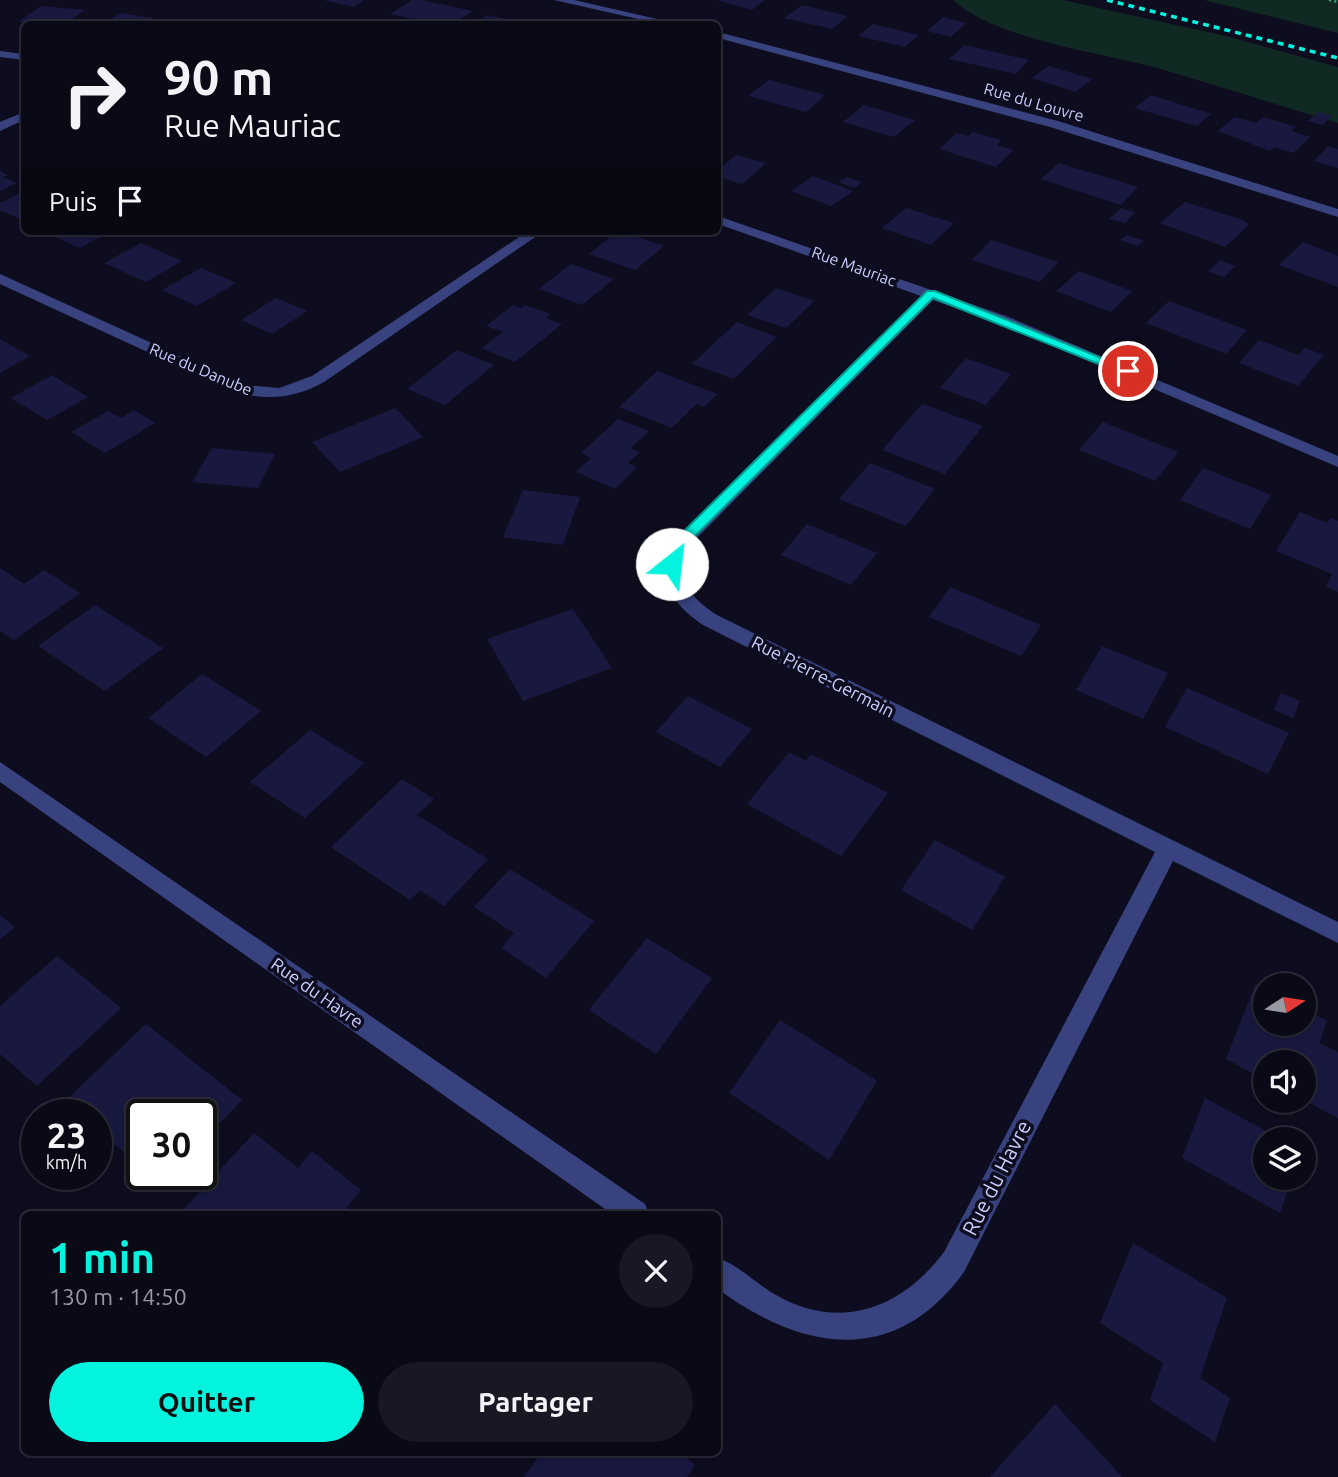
<!DOCTYPE html>
<html lang="fr">
<meta charset="utf-8">
<style>
:root{--surface:#0a0a17;--page:#181824;--text:#f1f3f6;--muted:#999aa1;--line:#2a2b36;--accent:#03f3de}
body{margin:0;font-family:Ubuntu,sans-serif;background:var(--page);color:var(--text);height:100vh;display:flex;flex-direction:column;font-size:26px;white-space:nowrap}
*{box-sizing:border-box;margin:0}
p{font-size:23px;color:var(--muted)}
.icon{flex:none;width:38px;height:38px;fill:none;stroke:currentColor;stroke-width:2;stroke-linecap:round;stroke-linejoin:round}
.map{position:relative;flex:1;overflow:hidden}
.drawer{position:absolute;left:21px;top:1211px;width:700px;height:245px;display:flex;flex-direction:column;background:var(--surface);border-radius:10px;box-shadow:0 4px 10px #0003,0 0 0 2px var(--line)}
.drawer>*{flex:none}
.banner{position:absolute;left:21px;top:21px;width:700px;height:214px;border-radius:10px;box-shadow:0 4px 10px #0003,0 0 0 2px var(--line);background:#0a0a17;color:var(--text);overflow:hidden}
.needle{width:46px;rotate:78deg}
.buttons{position:absolute;left:1253px;top:973px;display:grid;gap:14px}
.buttons a{display:grid;place-items:center;width:63px;height:63px;border-radius:50%;background:var(--surface);box-shadow:0 4px 10px #0003,0 0 0 2px var(--line);font-size:35px}
.speed{position:absolute;left:21px;top:1099px;display:flex;gap:14px;font-size:35px;font-weight:700;text-align:center}
.speed>*{display:grid;place-content:center;width:91px;height:91px;border-radius:50%;background:var(--surface);box-shadow:0 4px 10px #0003,0 0 0 2px var(--line);line-height:1}
.speed small{font-size:18px;font-weight:400}
.speed .limit{border:4px solid #111;border-radius:10px;background:#fff;color:#111}
.pin{position:absolute;display:grid;place-items:center;width:60px;height:60px;color:#fff;margin:-30px;border:4px solid #fff;border-radius:50%;box-shadow:0 2px 7px #0007}
.me{position:absolute;width:77px;margin:-38px;rotate:29deg;stroke-linejoin:round;filter:drop-shadow(0 0 5px #0008)}
.turn{display:flex;align-items:center;gap:24px;height:147px;padding:0 28px;font-size:32px}
.turn .icon{width:91px;height:91px;stroke-width:2.5}
.turn b{display:block;font-size:49px;line-height:60px}
.then{display:flex;align-items:center;height:66px;padding:0 28px;background:#0003;gap:14px;font-size:26px}
.round{display:grid;place-items:center;flex:none;width:74px;height:74px;border-radius:37px;background:var(--page)}
.headline{display:flex;align-items:center;justify-content:space-between;height:119px;padding:0 28px}
h1{font-size:42px;font-weight:700;line-height:52px;color:var(--accent)}
.button{display:flex;gap:14px;margin-top:auto;padding:14px 28px}
.button a{flex:1;height:80px;border-radius:42px;background:var(--accent);color:#111;font-size:28px;font-weight:700;line-height:80px;text-align:center}
.button a+a{background:var(--page);color:var(--text)}
.map>svg:first-child{display:block}
.green{fill:#102923}
.building{fill:#191940}
.lines{fill:none;stroke-linecap:round;stroke-linejoin:round}
.path{stroke:#2eaf90;stroke-width:2.5;stroke-dasharray:2 3.5;stroke-linecap:butt}
.minor{fill:#38427e;fill-rule:evenodd}
.rail{stroke:#03f3de;stroke-width:3.5;stroke-dasharray:6 5;stroke-linecap:butt}
.route{fill:#03f3de;stroke:#029e90;stroke-width:2}
.labels{text-anchor:middle;stroke-width:7;stroke-linejoin:round;paint-order:stroke}
.far-street-label{font-size:16px;fill:#cbcffe;stroke:#0d0d1f}
.street-label{font-size:18px;fill:#cbcffe;stroke:#0d0d1f}
.near-street-label{font-size:21px;fill:#cbcffe;stroke:#0d0d1f}
</style>
<div class="map">
<svg width="1338" height="1477" viewBox="0 0 1338 1477">
<rect width="100%" height="100%" fill="#0d0d1f"/>
<path class="green" d="M953,0H1063L1226,36L1338,67V123C1277,105 1216,85 1154,67C1098,52 995,39 953,0Z
M1204,0H1338V33Z"/>
<path class="building" d="M323,0H364L354,7Z
M412,0H422L473,11L453,24H437L390,14Z
M716,0H765L752,10Z
M802,5L848,16L832,29L784,18Z
M41,6L85,10L66,24L18,22Z
M120,13L154,18L144,24H102Z
M487,15L528,23V24H473Z
M943,17L966,23L951,37L927,31Z
M873,24L919,35L905,47L858,36Z
M965,45L1029,60L1016,74L949,59Z
M1049,66L1092,79L1075,92L1032,78Z
M769,80L825,95L806,112L748,96Z
M1151,95L1211,114L1197,126L1134,108Z
M864,105L915,120L894,137L843,122Z
M1318,112L1332,116L1322,125L1308,121Z
M1234,117L1256,123L1263,117L1296,127L1291,131L1310,137L1293,153L1274,147L1270,151L1218,131Z
M973,132L1001,140L997,145L1014,150L996,167L939,149L957,133L969,136Z
M1328,146L1338,149V168L1314,161Z
M736,155L766,163L742,184L718,177V170Z
M1059,163L1138,187L1121,205L1041,179Z
M0,171L8,175L3,177L17,183L0,191Z
M813,176L853,191L831,206L791,191Z
M847,177L862,182L854,188L839,182Z
M24,191V221L0,210V203Z
M1185,202L1243,220L1249,225L1225,247L1160,223Z
M906,208L954,223L931,245L882,228Z
M1121,208L1135,212L1125,223L1109,219Z
M50,231H111L80,248L46,233Z
M618,231H620L664,246L635,270L589,254Z
M1127,235L1144,241L1137,246L1120,240Z
M991,240L1058,262L1040,282L972,260Z
M1303,242L1338,256V287L1279,265Z
M141,243L182,261L146,282L104,263Z
M1220,260L1235,266L1224,277L1208,271Z
M571,264L614,279L582,305L539,289Z
M201,268L236,283L197,306L162,290Z
M1079,271L1132,291L1111,312L1056,291Z
M776,288L814,301L786,328L747,315Z
M276,298L307,311L272,334L241,320Z
M1169,301L1247,330L1226,354L1146,323Z
M513,305L521,308L525,305L551,314L546,318L562,324L515,362L482,348L503,332L486,326Z
M737,322L777,337L734,379L692,364Z
M0,339L30,356L0,373Z
M1259,340L1299,355L1305,348L1324,355L1298,386L1239,363Z
M457,350L494,365L445,405L407,389Z
M966,358L1011,374L986,405L940,388Z
M657,371L718,394L704,407L696,404L672,428L619,407Z
M52,375L88,397L47,420L11,398Z
M922,404L983,426L945,474L882,450Z
M395,408L423,437L340,472L312,442Z
M134,410L155,423L105,453L71,432L108,411L121,418Z
M618,419L649,431L631,448L640,452L628,463L637,467L615,489L576,472L591,458L581,453Z
M1103,422L1178,452L1155,481L1079,450Z
M212,448L275,454L258,488L192,482Z
M870,463L935,489L906,526L839,499Z
M1203,468L1271,495L1250,529L1180,500Z
M523,490L580,497L563,545L503,537Z
M1300,512L1327,523L1330,518L1338,521V592L1326,586L1332,574L1276,551Z
M807,524L877,553L851,585L781,555Z
M0,568L24,584L44,570L80,593L14,640L0,631Z
M950,587L1041,625L1021,656L929,617Z
M95,605L163,648L105,691L38,646Z
M573,609L612,668L523,701L487,639Z
M1102,646L1168,673L1143,719L1076,690Z
M202,674L261,711L206,757L148,718Z
M1187,688L1289,733L1268,774L1165,727Z
M1281,693L1300,701L1293,718L1274,710Z
M688,696L752,729L720,767L656,732Z
M310,730L364,763L305,818L250,782Z
M789,752L806,761L811,754L888,793L841,856L747,804Z
M402,779L434,799L417,815L488,859L444,906L420,890L410,900L331,847Z
M935,840L1005,877L972,930L901,890Z
M510,869L594,921L546,978L501,948L514,933L474,907Z
M0,915L15,927L0,939Z
M647,938L712,978L656,1054L589,1010Z
M57,956L121,1008L37,1086L0,1054V1006Z
M1255,985L1265,990V1024H1304V1009L1327,1021L1319,1043L1338,1052V1118L1304,1100V1062H1265V1080L1226,1059Z
M780,1020L877,1081L829,1160L729,1093Z
M146,1024L242,1100L201,1142V1115H142V1168L96,1128V1115H81L65,1101Z
M1205,1098L1281,1139H1265V1178H1292L1280,1213L1182,1158Z
M254,1133L298,1168L312,1151L361,1190L347,1207L356,1214L180,1213Z
M1133,1243L1227,1298L1200,1378L1230,1398L1215,1442L1150,1400L1163,1363L1100,1323Z
M1055,1404L1122,1477H990Z
M542,1452H680L695,1465L687,1477H524Z"/>
<g class="lines">
<path class="path" d="M1329,0L1338,2"/>
<path class="minor" d="M554,0H574L679,24H660Z
M718,32L1058,121L1338,209V217L1050,127L718,38Z
M0,51L24,54V60L0,57Z
M24,112V120L0,131V122Z
M718,216L1006,316L1338,456V467L996,322L933,300L687,548C674,579 692,599 717,615L1338,922V943L1173,861L964,1272C895,1367 803,1352 718,1289V1258C739,1265 756,1284 776,1295C841,1332 902,1308 944,1252L1155,852L703,625C673,605 652,576 673,541L921,296L718,224Z
M528,231H544L324,382C294,399 265,401 232,391L0,284V274L244,385L279,388L312,376Z
M0,762L645,1204L649,1214H612L0,782Z"/>
<path class="rail" d="M1107,0L1338,58"/>
</g>
<path class="route" d="M927,291H935L1134,371L1124,374L933,298L694,537L681,555L677,568H667V554L684,531Z"/>
<g class="labels">
<g class="far-street-label">
<text transform="translate(1034 102) rotate(16)" y="6">Rue du Louvre</text>
<text transform="translate(854 266) rotate(20)" y="6">Rue Mauriac</text>
<text transform="translate(201 369) rotate(23)" y="6">Rue du Danube</text>
</g>
<g class="street-label">
<text transform="translate(823 677) rotate(27)" y="6">Rue Pierre-Germain</text>
<text transform="translate(317 993) rotate(35)" y="6">Rue du Havre</text>
</g>
<g class="near-street-label">
<text transform="translate(997 1178) rotate(-63)" y="7">Rue du Havre</text>
</g>
</g>
</svg>
<div class="buttons">
<a><svg class="needle" viewBox="-14 -14 28 28"><path d="M0-13l5 13h-10z" fill="#e53935"/><path d="M0 13l5-13h-10z" fill="#999aa1"/></svg></a>
<a><svg class="icon" aria-label="sound" viewBox="0 0 24 24"><path d="M4 9h4l5-4v14l-5-4H4zM17 9q2 3 0 6"/></svg></a>
<a><svg class="icon" aria-label="layers" viewBox="0 0 24 24"><path d="M12 4l9 5-9 5-9-5zM3 14l9 5 9-5"/></svg></a>
</div>
<div class="speed"><div>23<small>km/h</small></div><div class="limit">30</div></div>
<div class="pin" style="left:1128px;top:371px;background:#d93025"><svg class="icon" aria-label="arrive" viewBox="0 0 24 24"><path d="M6 21V4h12l-3 4 3 4H6"/></svg></div>
<svg class="me" style="left:672px;top:564px" viewBox="-20 -20 40 40"><circle r="19" fill="#fff"/><path d="M0-13L10 11 0 6-10 11z" fill="#03f3de"/></svg>
<div class="banner">
<div class="turn"><svg class="icon" aria-label="right" viewBox="0 0 24 24"><path d="M7 20v-9h11M14 6l5 5-5 5"/></svg><div><b>90 m</b>Rue Mauriac</div></div>
<div class="then">Puis<svg class="icon" aria-label="arrive" viewBox="0 0 24 24"><path d="M6 21V4h12l-3 4 3 4H6"/></svg></div>
</div>
<section class="drawer">
<div class="headline"><div><h1>1 min</h1><p>130 m · 14:50</p></div><a class="round"><svg class="icon" aria-label="close" viewBox="0 0 24 24"><path d="M6 6l12 12M18 6L6 18"/></svg></a></div>
<div class="button"><a>Quitter</a><a>Partager</a></div>
</section>
</div>
